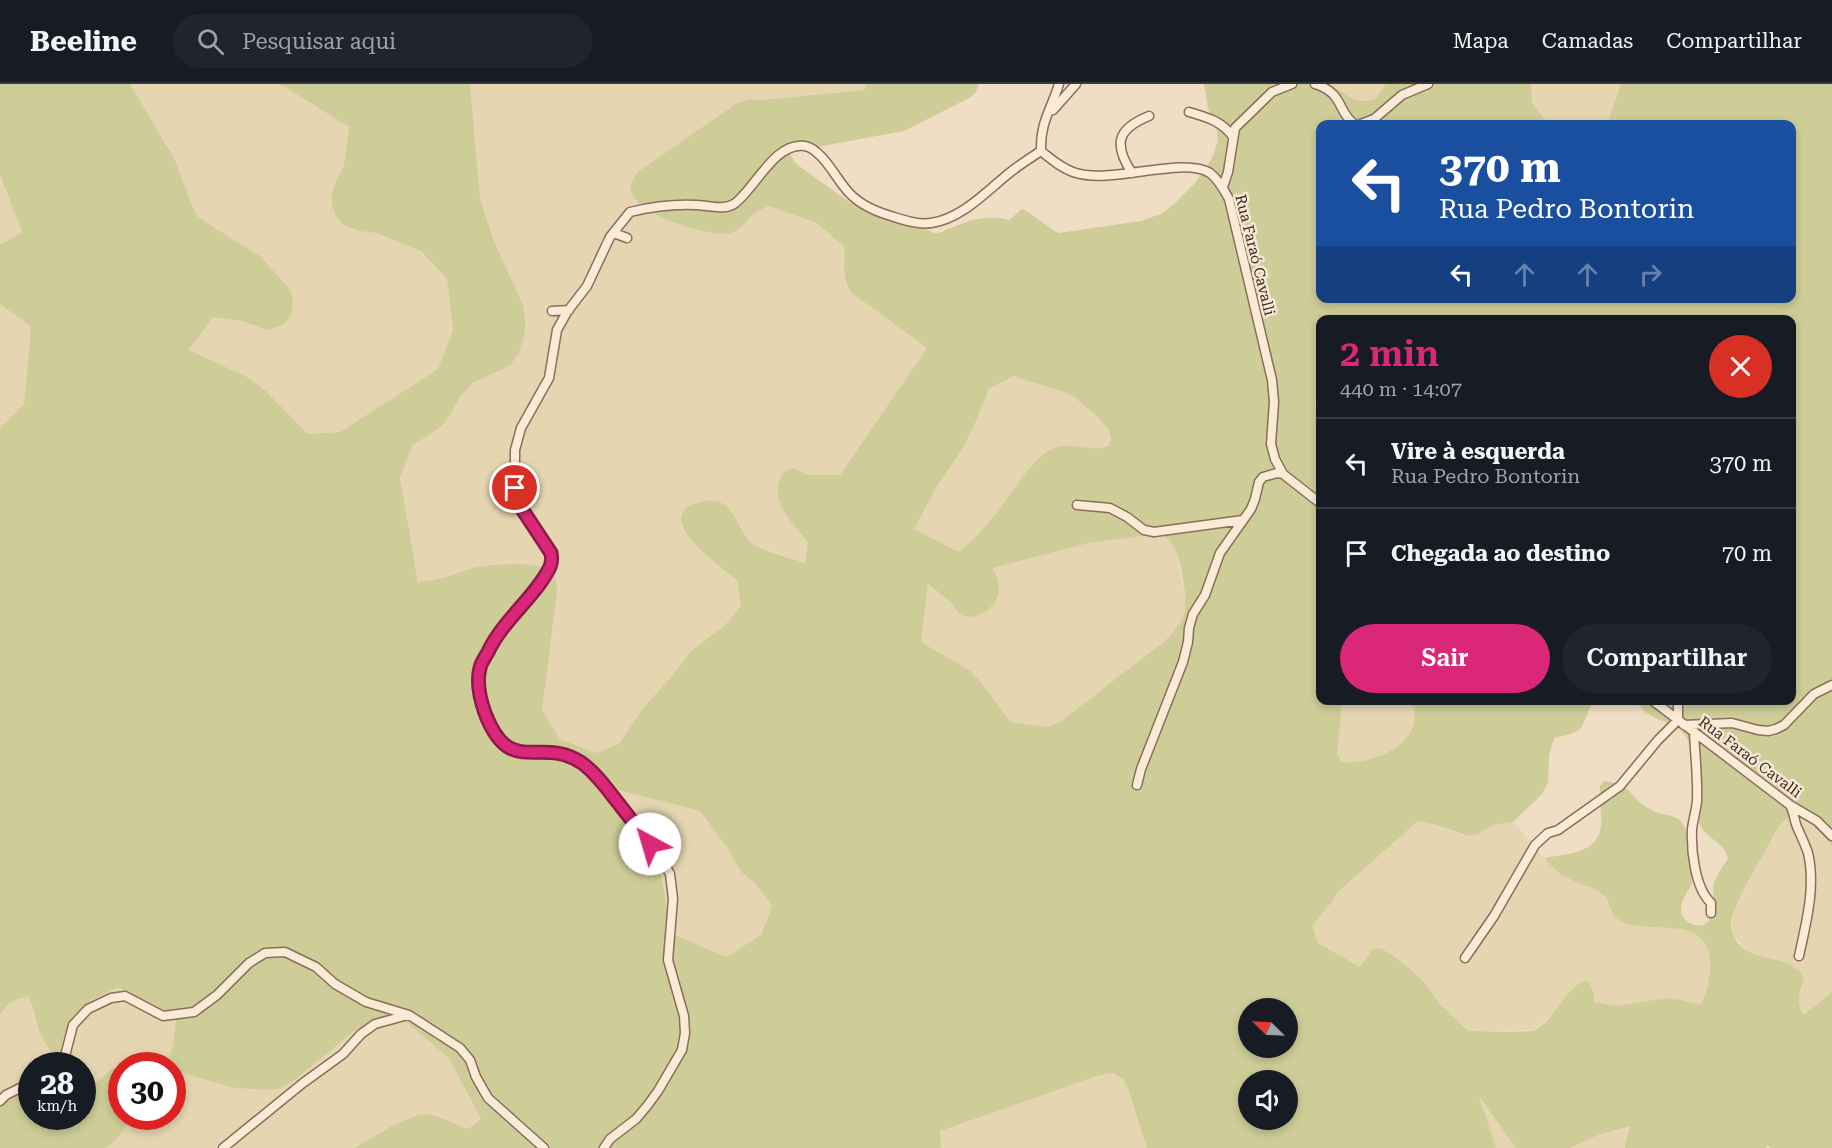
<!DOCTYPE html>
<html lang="pt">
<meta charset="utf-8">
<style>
:root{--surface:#171b24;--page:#20242c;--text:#f1f3f6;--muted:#9ea1a6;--line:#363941;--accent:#db2777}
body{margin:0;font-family:"Roboto Serif",serif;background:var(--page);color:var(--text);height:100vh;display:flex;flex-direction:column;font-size:22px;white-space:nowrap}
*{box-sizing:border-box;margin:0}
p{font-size:20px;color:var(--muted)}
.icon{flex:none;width:33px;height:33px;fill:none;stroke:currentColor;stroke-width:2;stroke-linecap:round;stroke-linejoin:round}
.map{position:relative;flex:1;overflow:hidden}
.details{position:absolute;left:1316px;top:231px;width:480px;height:390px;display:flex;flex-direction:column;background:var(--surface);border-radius:12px;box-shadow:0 3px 9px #0003}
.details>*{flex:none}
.top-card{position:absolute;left:1316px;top:36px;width:480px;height:183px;border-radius:12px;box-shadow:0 3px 9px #0003;background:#1a4fa0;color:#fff;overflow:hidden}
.needle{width:39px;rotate:294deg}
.controls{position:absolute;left:1238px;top:914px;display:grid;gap:12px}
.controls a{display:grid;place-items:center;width:60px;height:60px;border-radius:50%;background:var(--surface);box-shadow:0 3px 9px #0003;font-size:30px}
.speed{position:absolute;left:18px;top:968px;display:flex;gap:12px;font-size:30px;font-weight:700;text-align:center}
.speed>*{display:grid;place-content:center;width:78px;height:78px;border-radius:50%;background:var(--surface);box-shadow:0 3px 9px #0003;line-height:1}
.speed small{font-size:15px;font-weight:400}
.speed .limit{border:9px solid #d22;background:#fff;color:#111}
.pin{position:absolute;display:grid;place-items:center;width:51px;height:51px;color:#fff;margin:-26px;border:3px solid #fff;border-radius:50%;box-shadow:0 2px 6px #0007}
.me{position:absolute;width:66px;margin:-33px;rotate:321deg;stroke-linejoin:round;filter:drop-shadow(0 0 4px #0008)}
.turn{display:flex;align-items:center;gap:21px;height:126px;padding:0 24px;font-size:27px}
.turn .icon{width:78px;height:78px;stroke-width:2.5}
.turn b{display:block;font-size:42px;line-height:51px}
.lanes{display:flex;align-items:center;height:57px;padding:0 24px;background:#0003;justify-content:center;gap:30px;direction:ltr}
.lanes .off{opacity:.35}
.round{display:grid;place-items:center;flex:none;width:63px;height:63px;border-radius:32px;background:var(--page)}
.headline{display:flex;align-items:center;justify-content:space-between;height:102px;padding:0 24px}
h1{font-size:36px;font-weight:600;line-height:45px;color:var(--accent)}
.action{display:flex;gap:12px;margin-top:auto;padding:12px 24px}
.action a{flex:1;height:69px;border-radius:36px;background:var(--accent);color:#fff;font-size:24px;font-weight:600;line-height:69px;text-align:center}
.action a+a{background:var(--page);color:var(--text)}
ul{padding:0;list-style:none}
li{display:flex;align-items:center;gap:18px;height:90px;padding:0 24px;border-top:2px solid var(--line)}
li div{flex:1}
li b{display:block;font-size:22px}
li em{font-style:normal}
header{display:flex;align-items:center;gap:36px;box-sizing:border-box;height:84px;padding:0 30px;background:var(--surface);border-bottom:2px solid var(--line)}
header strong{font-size:28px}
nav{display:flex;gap:33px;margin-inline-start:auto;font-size:21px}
.search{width:420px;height:54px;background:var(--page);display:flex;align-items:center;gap:15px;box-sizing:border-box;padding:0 21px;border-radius:33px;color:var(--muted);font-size:22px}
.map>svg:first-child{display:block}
.farmland{fill:#e5d6b1}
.green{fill:#cecd97;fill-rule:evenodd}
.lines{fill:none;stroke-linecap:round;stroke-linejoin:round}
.minor-casing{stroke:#8a6d5a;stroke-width:11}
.minor{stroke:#faebd7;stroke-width:8}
.route-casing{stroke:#8e194d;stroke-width:15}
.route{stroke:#db2777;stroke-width:10}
.labels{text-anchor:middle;stroke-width:5;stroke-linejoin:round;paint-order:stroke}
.street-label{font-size:15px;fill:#3a281e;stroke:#f6e8d4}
</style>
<header>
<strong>Beeline</strong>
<div class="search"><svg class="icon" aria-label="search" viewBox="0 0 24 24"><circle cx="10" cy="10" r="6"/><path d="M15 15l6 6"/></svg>Pesquisar aqui</div>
<nav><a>Mapa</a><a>Camadas</a><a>Compartilhar</a></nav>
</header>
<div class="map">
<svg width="1832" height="1064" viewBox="0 0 1832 1064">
<rect width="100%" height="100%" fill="#efddc4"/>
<path class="farmland" d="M130,0H280L349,43L344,81L337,95L343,141L359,147L376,149L421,167L447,195L453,246L438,285L340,348L308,350L266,307L189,266L213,233L241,237L255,243L293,214L288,203L261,173L198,133L191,119L167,60L154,43Z
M470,0H867L864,6L761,16L751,15L737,19L639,87L644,123L674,139L719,149L740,145L756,128L769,122L817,139L844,163L846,178L844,192L846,203L853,210L927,264L840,391H807L795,384L798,444L808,458L805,479L753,461L735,437L730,427L680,438L683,446L691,456L737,496L741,522L724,542L692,566L671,593L643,624L619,661L596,669L560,655L542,626L544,602L554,540L557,497L515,481L470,484L447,493L418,498L400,394L412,362L441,343L448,335L460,313L474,298L510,282L519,269L522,259L523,221L493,155L480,114Z
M1329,0H1386L1374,16L1360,17L1351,14Z
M1531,0H1621L1607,40H1549L1532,19Z
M0,91L22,148L0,161Z
M0,220L31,243L24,320L0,344Z
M1012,292L1071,310L1096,331L1108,345L1111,355L1109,362L1102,365L1047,368L1029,385L996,430L961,467H958L913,445L936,404L963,364L973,344L989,305Z
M1150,451L1162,452L1170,455L1176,467L1186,515L1185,529L1179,541L1165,557L1061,637L1047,643L1011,638L980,597L969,586L921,558L928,500L952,520L959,529L966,533L979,531L999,502L993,484L1089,459Z
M1339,617H1376L1386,619L1410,620L1414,623L1416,632L1413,642L1407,653L1390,668L1372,675L1351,679L1341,678L1337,670L1340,642L1341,624Z
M609,704L700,727L729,766L733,775L743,790L753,797L772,822L761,851L726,873L670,849L664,805L660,789Z
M1788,733H1798L1807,738L1832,761V908L1804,931L1799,924L1798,914L1803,901L1765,874L1747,867L1735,853L1731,846L1733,830L1749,797L1775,748L1783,737Z
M1418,737L1436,741L1462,751L1479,750L1493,741L1513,738L1548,779L1572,797L1601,808L1606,813L1612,829L1690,847L1703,855L1708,864L1710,873L1709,894L1701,921L1677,915L1666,914L1616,922L1593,918L1585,896L1579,899L1567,912L1553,930L1534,946L1468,947L1438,918L1426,900L1392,871L1360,883L1318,859L1311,842L1331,819L1338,808Z
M118,902L176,935L173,961L168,978L169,981H122L121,985L113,984L83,1010L82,981H32L31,1003L23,1002L0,1020V930L10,918L28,912L32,919L41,950L78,939L90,917Z
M404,936L449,974L481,1035L468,1045L432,1030L410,1033L354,1064H106L118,1054L131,1032H172L173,986L234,1004L269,1006L280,1005L295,996L358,944Z
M1114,989L1124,996L1129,1007L1147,1064H941L939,1047L1097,992Z
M1478,1010L1514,1060L1516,1064H1496Z
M1632,1042L1628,1046L1625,1064H1570L1598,1051Z"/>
<path class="green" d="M0,0H130L174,74L191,119L198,133L261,173L288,203L293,214L292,227L288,236L281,242L267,246L241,237L213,233L189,266L247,293L266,307L308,350L340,348L438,285L453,246L447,195L421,167L376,149L359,147L343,141L336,132L332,120V109L337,95L344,81L349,43L280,0H470L480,114L493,155L523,221L525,236V248L519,269L510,282L474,298L460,313L448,335L441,343L412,362L400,394L418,498C427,497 437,495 446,493C455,491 463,486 472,484C490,481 542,474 553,491C557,496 557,502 557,509L542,626L560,655L596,669L619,660L643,624L671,593L692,566L724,542L741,522L737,496C721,482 650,435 697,419C704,416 717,415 723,420C737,429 740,450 753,460C760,466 794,475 805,479L808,458C795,441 772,422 779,399C781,390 785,386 795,384L807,391H840L927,264L853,210C840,196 846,181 844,163L817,139L769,122C765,124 760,126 756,128C747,135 743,145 731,149C710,154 638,131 631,108C629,101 634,93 639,87L737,19L751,15L761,16L864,6L867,0H979L976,8L971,13L904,47L789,68L795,79L849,118L911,139L936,150C961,140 981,128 1009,136L1022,125C1036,131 1045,143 1059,149L1141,137L1163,129L1173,121L1194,100L1207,82L1213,72L1218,56L1217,47L1208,24L1204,0H1329L1351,14L1360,17L1374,16L1386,0H1531L1532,19L1549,40H1320V214H1791V40H1607L1621,0H1832V761C1822,752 1807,732 1792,733C1788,733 1787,734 1784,737C1776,744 1772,755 1767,764C1755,785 1742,807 1733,830C1731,836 1730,841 1732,848C1743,881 1782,868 1800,888C1811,900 1789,911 1804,931L1832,908V1064H1771L1767,1061L1766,1064H1625V1060L1630,1042L1598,1051L1570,1064H1516L1479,1012L1496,1064H1147L1129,1007L1124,996L1113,989L1097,992L940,1047L941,1064H354C371,1055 414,1025 432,1031C445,1034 456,1041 468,1045L481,1035L449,974L404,936L358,944L295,996L280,1005L269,1006L234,1004L173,986L172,981H169L168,978L173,961L176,935L118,903L90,917L78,939L64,969L59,971C37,962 38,931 28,912L10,918L0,930V344L24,320L31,243L0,220V161L22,148L0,91ZM1320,236H1791V616L1636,617C1651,640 1670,634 1684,650C1693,661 1691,673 1692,685C1692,692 1695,697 1696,703C1698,716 1695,728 1700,740C1705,755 1726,758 1728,775C1723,782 1717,790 1714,799C1711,811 1717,824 1710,835C1701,849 1680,838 1681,824C1682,814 1689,807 1692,798C1694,787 1689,743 1680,736C1671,730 1659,731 1650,725C1629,714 1633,700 1604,697L1600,702C1599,715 1602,728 1601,741C1600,769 1567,770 1545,774C1554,789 1570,796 1586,802C1591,804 1598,806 1602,810C1611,816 1609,830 1619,836C1626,842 1641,842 1650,843C1663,844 1679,843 1691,848C1720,860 1710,898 1701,921L1677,915L1666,914L1616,922L1594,918V911L1590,899L1585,896C1565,905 1555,936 1535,946C1528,949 1479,947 1468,947L1438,918L1426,900L1410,885L1392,871L1380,864L1373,865L1360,883L1318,859L1312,842L1331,819L1338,808L1418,737L1436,741L1469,752L1479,750L1493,741L1513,738L1542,710L1548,698L1549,672L1554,654C1589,647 1579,645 1593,617H1376C1388,620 1403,617 1414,623C1422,661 1372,681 1341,678L1337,669L1340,642L1341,624L1339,617L1320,616V576L1318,562L1320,335L1317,329L1315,322L1320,314ZM1013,292L1070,310L1096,331L1108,345L1111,355L1109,362C1091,369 1071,357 1054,364C1030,375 1012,410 996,430C985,443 973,455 961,467H957L914,445L936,404L963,364L973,344L989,305ZM1150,451C1156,451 1163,451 1168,455C1180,464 1189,516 1184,531C1180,541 1172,549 1165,557L1061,637L1047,643L1011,638L980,597L969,586L921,558L928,500C936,506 943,512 950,518C955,523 958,530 964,532C980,537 1001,519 999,502C998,496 995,489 993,484L1089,459ZM610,704L700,727L729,766L733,775L743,790L753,797L772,822L761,851L726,873L670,849L664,805L660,789ZM1248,924H1287V963H1248ZM1248,996H1287V1035H1248Z
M113,984L121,985L122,1032H131L118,1054L106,1064H0V1020L23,1002L31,1003L32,1032H82L83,1010Z"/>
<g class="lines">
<defs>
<path id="minor" d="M1315,0C1344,9 1337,27 1354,40
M1053,26L1076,0
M1189,28C1206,33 1222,37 1233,53
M1361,40L1374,35L1402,11L1428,0
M1041,67C1052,76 1063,85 1076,89C1112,100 1183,72 1210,89C1219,96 1224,106 1229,115L1272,296L1274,318L1271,360L1275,375L1283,390L1320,419
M1041,67C1040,38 1051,26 1059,0
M1132,89C1113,60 1117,45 1149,32
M1223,103L1228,88L1235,44L1272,8L1292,0
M614,149L627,154
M552,227L569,226
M1077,421L1110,424L1127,433L1144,446L1154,448L1243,436
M1652,616L1790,721L1817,737L1832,752
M1684,641L1732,639L1758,646L1768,647L1776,645L1784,641L1814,610L1832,601
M1694,648C1695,671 1698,695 1697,717C1696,727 1693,736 1692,745C1691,767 1695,804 1711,819V829
M1137,701L1141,685L1183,578L1188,558L1189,544L1193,530L1205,511L1220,469L1251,425L1255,415L1259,398L1263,393L1277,389L1283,390
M1790,721C1794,728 1794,736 1797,743C1801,752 1805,760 1808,769C1816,803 1806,839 1799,872
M1465,874L1494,832L1535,761L1548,749L1558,746L1620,702L1658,656L1678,636V616
M60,981L64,976L73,941L88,925L111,914L125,912L163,932L194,928L217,911L249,879L265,869L285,868L316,883L335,900L366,918L409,931L460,964L470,976L476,993L488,1014L544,1064
M0,1017L6,1011L32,998
M223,1064L303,999L343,970L361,950L375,940L408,931
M604,1064L610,1055L636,1035L647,1022L658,1007L682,966L685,949L684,932L668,876L673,815L670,790L662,775L609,706L581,679L561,669H523L506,662L499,656L483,624L478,599L480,584L493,557L513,530L534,506L551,482V469L522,425L515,404V366L521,344L549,294L557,246L567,228L587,202L610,153L630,128C655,122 682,119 707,122C716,123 726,125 734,120C755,105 775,57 805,62C821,65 835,92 845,104C856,119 874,127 891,132C904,136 918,141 931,139C961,135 986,108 1008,90C1018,82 1030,74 1041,67"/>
</defs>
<use href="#minor" class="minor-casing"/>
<use href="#minor" class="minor"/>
</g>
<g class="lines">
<defs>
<path id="route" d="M515,404L522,425L551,469C552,474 552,478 550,483C536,512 503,536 488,568C485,573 481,579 480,584C476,599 480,615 485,629C510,695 540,651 582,679C597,690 607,705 619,720C629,733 639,746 650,760"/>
</defs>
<use href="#route" class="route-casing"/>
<use href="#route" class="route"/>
</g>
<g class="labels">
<g class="street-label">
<text transform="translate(1255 171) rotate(76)" y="5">Rua Faraó Cavalli</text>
<text transform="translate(1750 673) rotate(37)" y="5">Rua Faraó Cavalli</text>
</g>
</g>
</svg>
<div class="controls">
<a><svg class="needle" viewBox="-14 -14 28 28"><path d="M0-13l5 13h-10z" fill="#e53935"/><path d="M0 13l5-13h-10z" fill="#9ea1a6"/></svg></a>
<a><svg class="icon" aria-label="sound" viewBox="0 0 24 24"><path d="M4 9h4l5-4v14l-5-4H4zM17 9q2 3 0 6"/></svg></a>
</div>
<div class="speed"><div>28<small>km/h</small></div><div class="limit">30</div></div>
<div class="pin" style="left:515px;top:404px;background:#d93025"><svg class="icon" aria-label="arrive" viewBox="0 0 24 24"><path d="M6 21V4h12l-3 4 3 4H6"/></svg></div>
<svg class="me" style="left:650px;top:760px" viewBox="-20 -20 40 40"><circle r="19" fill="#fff"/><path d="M0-13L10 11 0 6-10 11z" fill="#db2777"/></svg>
<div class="top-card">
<div class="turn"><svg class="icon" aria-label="left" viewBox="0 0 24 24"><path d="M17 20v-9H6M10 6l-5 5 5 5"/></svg><div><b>370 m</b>Rua Pedro Bontorin</div></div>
<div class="lanes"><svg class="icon" aria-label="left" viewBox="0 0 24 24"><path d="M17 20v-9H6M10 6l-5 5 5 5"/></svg><svg class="icon off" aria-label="ahead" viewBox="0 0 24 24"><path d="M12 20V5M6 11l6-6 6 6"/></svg><svg class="icon off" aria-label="ahead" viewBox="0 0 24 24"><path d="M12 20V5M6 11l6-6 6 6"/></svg><svg class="icon off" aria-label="right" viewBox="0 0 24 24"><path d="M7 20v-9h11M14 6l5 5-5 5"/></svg></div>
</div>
<section class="details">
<div class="headline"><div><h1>2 min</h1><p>440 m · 14:07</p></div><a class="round" style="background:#d93025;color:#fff"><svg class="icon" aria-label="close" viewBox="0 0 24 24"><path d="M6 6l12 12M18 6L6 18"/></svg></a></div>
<ul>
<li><svg class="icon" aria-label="left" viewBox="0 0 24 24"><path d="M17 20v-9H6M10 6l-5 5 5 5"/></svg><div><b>Vire à esquerda</b><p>Rua Pedro Bontorin</p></div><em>370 m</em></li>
<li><svg class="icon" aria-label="arrive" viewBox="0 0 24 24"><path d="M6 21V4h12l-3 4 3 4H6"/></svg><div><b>Chegada ao destino</b></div><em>70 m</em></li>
</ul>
<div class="action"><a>Sair</a><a>Compartilhar</a></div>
</section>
</div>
